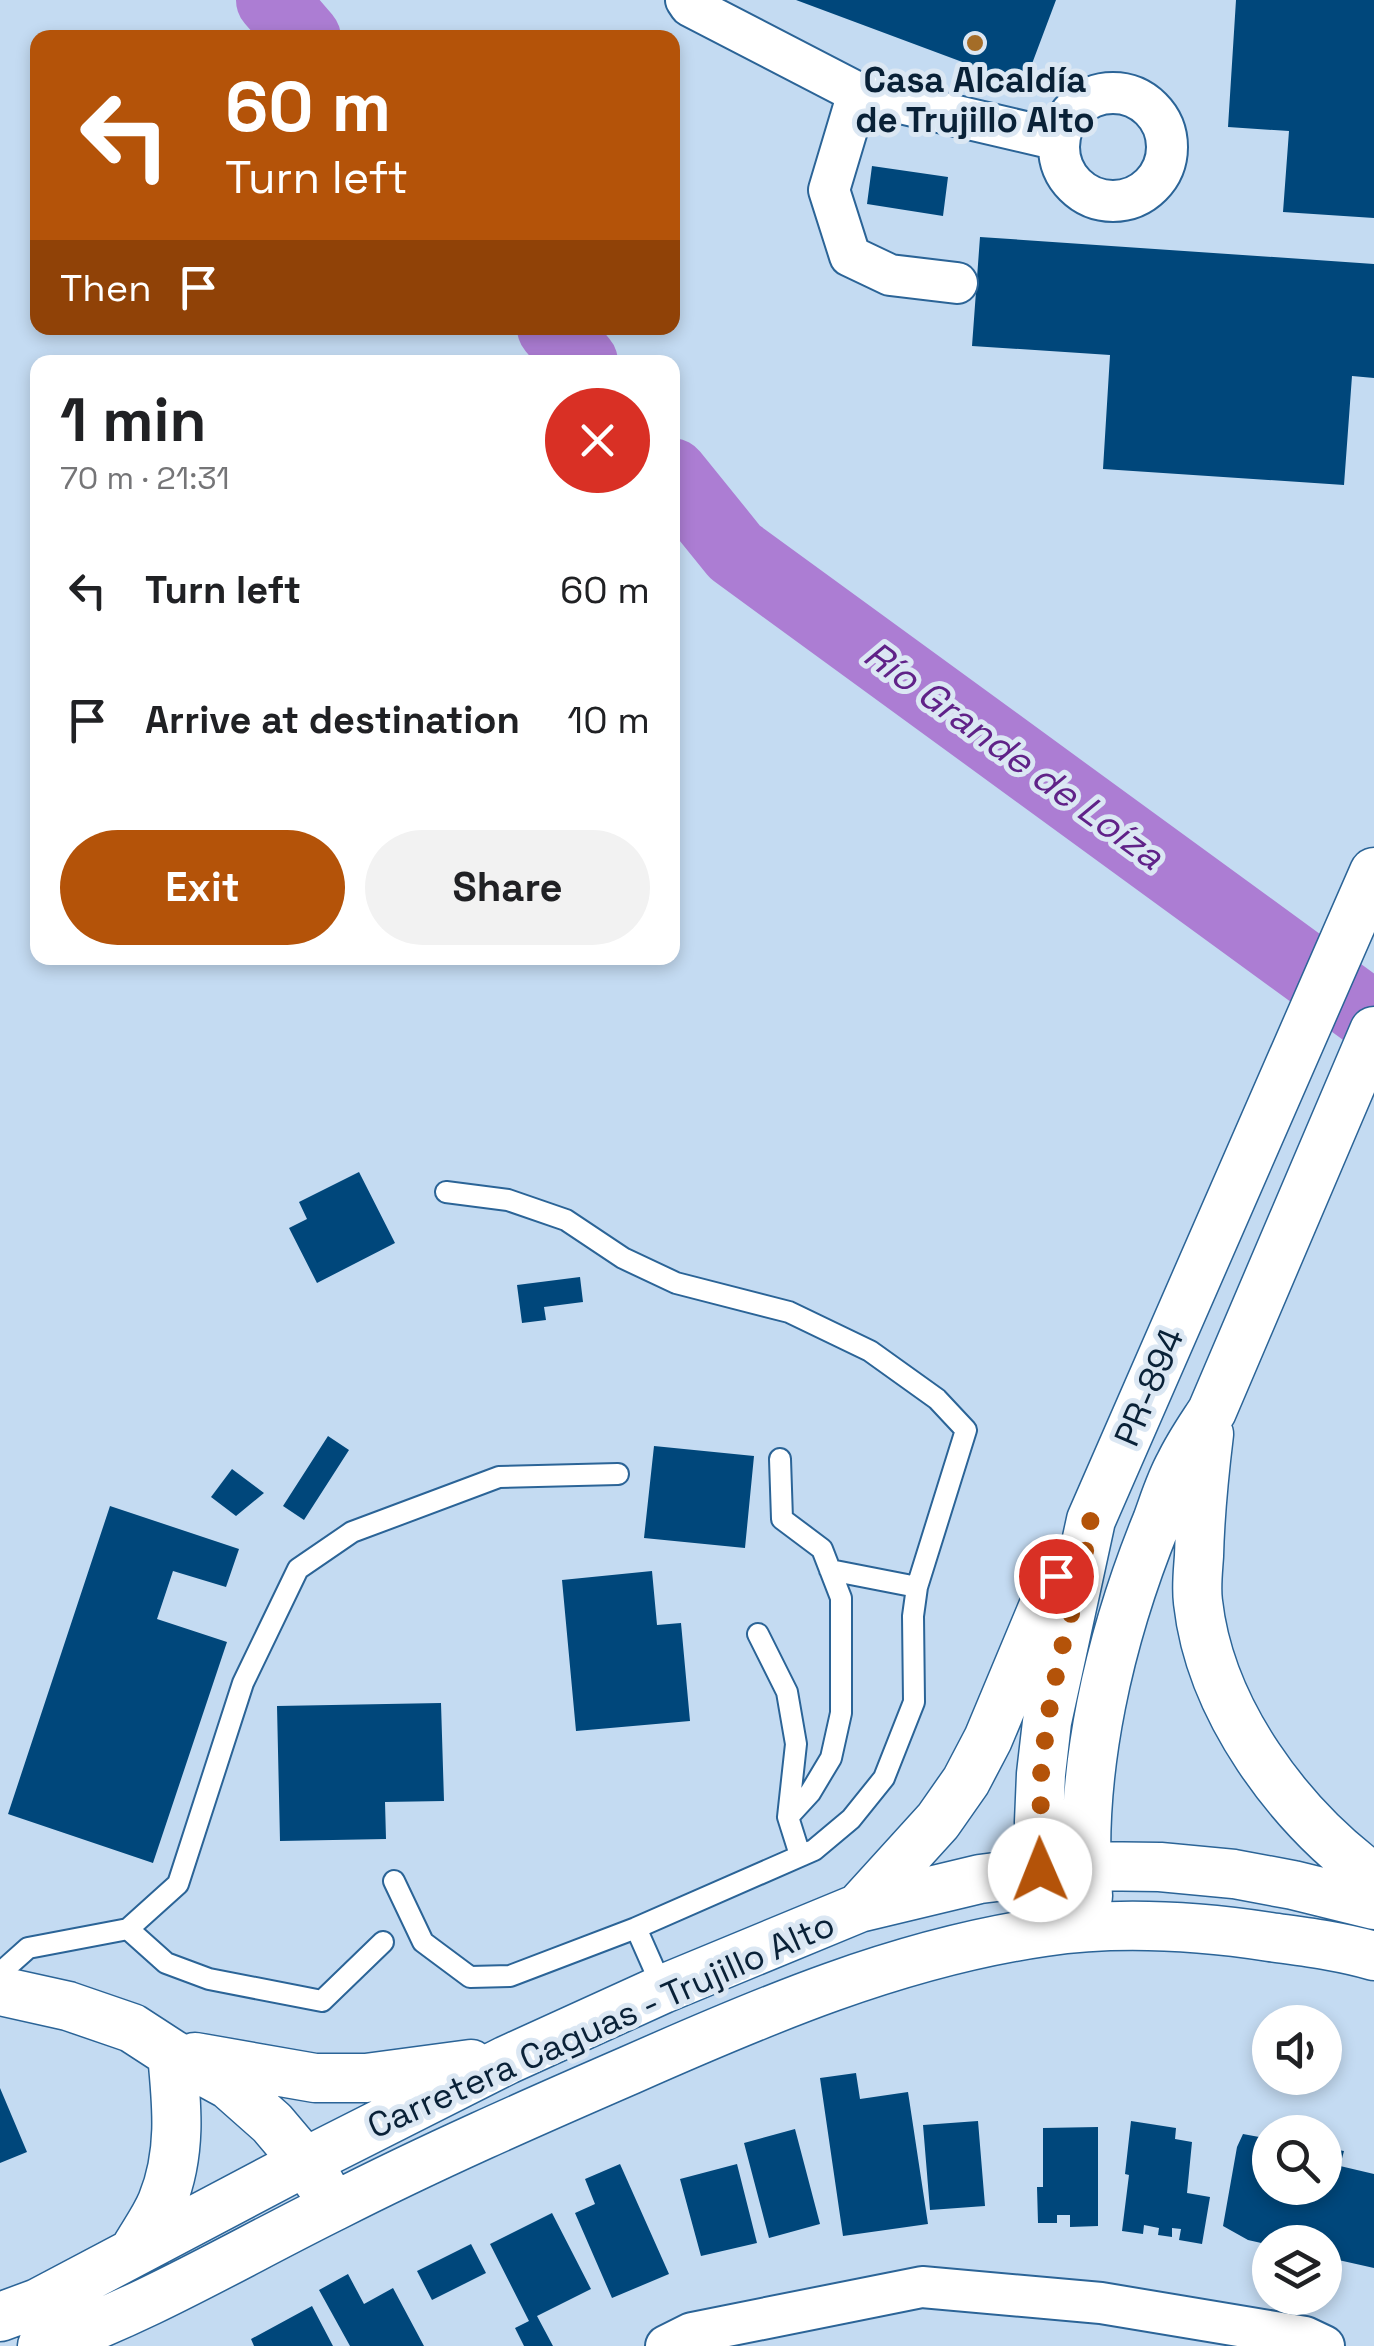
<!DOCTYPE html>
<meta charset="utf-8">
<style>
:root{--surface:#fff;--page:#f2f2f2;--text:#202124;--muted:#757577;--accent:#b45309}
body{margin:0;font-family:"Space Grotesk",sans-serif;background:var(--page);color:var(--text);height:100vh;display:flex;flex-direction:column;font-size:38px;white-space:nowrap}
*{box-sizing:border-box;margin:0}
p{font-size:32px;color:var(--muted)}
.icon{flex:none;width:55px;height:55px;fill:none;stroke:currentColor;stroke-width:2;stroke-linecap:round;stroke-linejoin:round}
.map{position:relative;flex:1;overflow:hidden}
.side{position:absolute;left:30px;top:355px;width:650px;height:610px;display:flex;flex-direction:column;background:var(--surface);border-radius:20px;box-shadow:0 5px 15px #0003}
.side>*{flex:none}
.guide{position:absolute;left:30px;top:30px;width:650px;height:305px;border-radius:20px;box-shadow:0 5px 15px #0003;background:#b45309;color:#fff;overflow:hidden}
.tools{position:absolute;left:1252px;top:2005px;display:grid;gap:20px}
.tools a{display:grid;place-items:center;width:90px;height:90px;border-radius:50%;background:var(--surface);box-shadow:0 5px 15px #0003;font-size:50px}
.pin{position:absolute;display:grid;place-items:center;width:85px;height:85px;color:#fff;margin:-42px;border:5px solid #fff;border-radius:50%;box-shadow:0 2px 10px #0007}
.me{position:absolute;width:110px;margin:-55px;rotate:359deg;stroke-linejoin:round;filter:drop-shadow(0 0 8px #0008)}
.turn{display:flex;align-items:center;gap:35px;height:210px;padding:0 30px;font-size:45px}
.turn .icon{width:130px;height:130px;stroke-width:2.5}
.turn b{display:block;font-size:70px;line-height:85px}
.then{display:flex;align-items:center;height:95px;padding:0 30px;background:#0003;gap:20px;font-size:38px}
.round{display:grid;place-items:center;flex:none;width:105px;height:105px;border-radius:52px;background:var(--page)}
.overview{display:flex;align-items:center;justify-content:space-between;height:170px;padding:0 30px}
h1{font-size:60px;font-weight:600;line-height:75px}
.primary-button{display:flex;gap:20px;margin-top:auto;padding:20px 30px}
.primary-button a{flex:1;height:115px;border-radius:60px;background:var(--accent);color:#fff;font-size:40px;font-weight:600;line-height:115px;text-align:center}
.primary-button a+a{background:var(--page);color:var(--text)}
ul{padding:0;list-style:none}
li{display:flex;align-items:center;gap:30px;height:130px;padding:0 30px}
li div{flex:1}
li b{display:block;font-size:38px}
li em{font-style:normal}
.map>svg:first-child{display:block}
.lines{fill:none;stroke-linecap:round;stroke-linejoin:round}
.river{stroke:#ac7dd3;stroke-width:72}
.building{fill:#00477b}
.service-casing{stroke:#2b6497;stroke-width:24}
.minor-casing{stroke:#2b6497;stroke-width:44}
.tertiary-casing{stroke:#2b6497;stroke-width:51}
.service{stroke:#fff;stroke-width:20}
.minor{stroke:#fff;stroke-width:40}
.tertiary{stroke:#fff;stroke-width:48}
.route{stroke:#b45309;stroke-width:18;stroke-dasharray:0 32.4}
.poi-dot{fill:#a46d28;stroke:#dbe7f3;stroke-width:4}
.labels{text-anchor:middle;stroke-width:10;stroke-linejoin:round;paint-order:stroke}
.poi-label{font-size:35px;font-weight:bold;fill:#092137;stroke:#dbe7f3}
.street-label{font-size:35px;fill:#092137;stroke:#dbe7f3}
.water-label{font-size:38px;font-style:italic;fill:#602288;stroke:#dbe7f3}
</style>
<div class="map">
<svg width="1374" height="2346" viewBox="0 0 1374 2346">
<rect width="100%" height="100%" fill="#c4dbf2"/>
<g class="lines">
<path class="river" d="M272,0L305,38
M553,328L582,362
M672,474L735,552L1374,1018"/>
</g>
<path class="building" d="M796,0H1056L1024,85Z
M1236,0H1374V218L1283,212L1289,131L1228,127Z
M872,166L948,177L943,216L867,204Z
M980,237L1374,264V378L1352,376L1344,485L1103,469L1110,355L972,346Z
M359,1172L395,1243L317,1283L289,1228L307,1219L299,1202Z
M580,1277L583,1302L544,1307L546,1320L522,1323L517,1285Z
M328,1436L349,1450L304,1520L283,1506Z
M654,1446L754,1456L745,1548L644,1538Z
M232,1469L264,1493L236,1516L211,1497Z
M110,1506L239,1549L226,1587L173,1571L157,1619L227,1642L153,1863L8,1814Z
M652,1571L657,1625L681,1623L690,1721L576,1731L562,1580Z
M441,1703L444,1801L385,1802L386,1839L280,1841L277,1706Z
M856,2073L860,2099L908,2092L928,2224L843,2236L820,2078Z
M0,2088L27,2152L0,2163Z
M978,2121L985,2206L930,2210L923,2125Z
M1131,2121L1176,2128L1175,2139L1192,2142L1187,2193L1210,2197L1202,2244L1179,2240L1181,2229L1172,2228V2237L1158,2235L1159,2228L1144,2225L1143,2234L1122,2231L1129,2175L1125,2174Z
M1098,2127V2226L1070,2227V2215H1057V2223H1038L1037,2187H1043V2128Z
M795,2129L820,2224L769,2238L744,2143Z
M1243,2134L1270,2139V2188H1325V2148L1344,2151L1340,2166L1374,2174V2268L1325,2257V2242H1270V2245L1248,2240L1223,2226L1237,2147Z
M620,2164L669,2274L612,2298L575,2213L595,2204L585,2179Z
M737,2164L757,2243L701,2256L680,2179Z
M552,2213L591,2289L537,2316L553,2346H524L515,2328L529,2321L490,2244Z
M471,2244L486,2273L432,2300L417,2271Z
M348,2274L364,2304L393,2288L424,2346H350L319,2290Z
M312,2306L333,2346H254L251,2339Z"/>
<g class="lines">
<defs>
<path id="service" d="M446,1192L508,1200L566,1220L623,1258L676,1283L789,1312L870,1351L937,1399L966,1430L917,1587L913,1616L914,1702L884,1778L851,1819L814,1850L636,1928L663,1989
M780,1459L782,1519L822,1549L841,1598V1713L831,1758L810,1793L788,1817L800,1855
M830,1570L917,1587
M758,1634L787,1692L796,1744L788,1817
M394,1881L423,1942L470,1977L510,1976L636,1928
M128,1929L166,1963L209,1979L322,2001L383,1942
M0,1973L28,1948L128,1929L178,1884L243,1683L298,1569L352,1532L499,1477L618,1474"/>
<path id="minor" d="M686,0L690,6L858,93L829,190L850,256L890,275L957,283
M858,93L1059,140
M1059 147a54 54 0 1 1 108 0a54 54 0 1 1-108 0Z
M666,2346L692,2333L922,2287L1101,2303L1305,2337L1324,2346"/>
<path id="tertiary" d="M1209,1434C1204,1475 1200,1515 1199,1556C1198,1571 1196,1587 1198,1602C1210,1710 1288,1815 1374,1878
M1088,1896C1078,1771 1110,1636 1157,1521C1164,1502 1170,1482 1180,1464C1189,1445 1201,1428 1212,1411L1374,1031
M1043,1899L1039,1822L1041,1774L1047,1722L1091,1520L1374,872
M859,1908L938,1821L966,1781L988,1739L1057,1574
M0,1991L68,2006L132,2028L172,2054L229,2085L272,2123L305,2162L321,2185
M195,2057L315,2078H366L471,2064
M134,2251C143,2235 155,2219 162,2202C182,2153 177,2105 172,2054
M0,2317L38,2303L305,2162L507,2060L663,1989L859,1908L980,1879L1085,1866L1160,1867L1234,1874L1293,1885L1374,1905
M42,2346C145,2310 238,2254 335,2206C431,2157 531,2113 630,2070C763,2011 899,1953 1044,1932C1118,1921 1197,1926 1270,1937C1305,1942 1340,1946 1374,1956"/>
</defs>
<use href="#service" class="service-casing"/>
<use href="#minor" class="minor-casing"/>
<use href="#tertiary" class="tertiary-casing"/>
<use href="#service" class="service"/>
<use href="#minor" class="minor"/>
<use href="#tertiary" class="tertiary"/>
</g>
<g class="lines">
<path class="route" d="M1040,1870L1041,1774L1047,1722L1060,1655L1078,1588L1091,1520L1056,1576"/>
</g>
<circle class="poi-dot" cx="975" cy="43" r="10"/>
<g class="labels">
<g class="poi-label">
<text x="975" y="92">Casa Alcaldía<tspan x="975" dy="40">de Trujillo Alto</tspan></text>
</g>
<g class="street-label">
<text transform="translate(1149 1387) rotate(-67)" y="12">PR-894</text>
<text transform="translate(601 2025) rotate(-24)" y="12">Carretera Caguas - Trujillo Alto</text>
</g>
<g class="water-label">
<text transform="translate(1014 755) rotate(36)" y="13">Río Grande de Loíza</text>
</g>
</g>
</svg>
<div class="tools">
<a><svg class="icon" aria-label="sound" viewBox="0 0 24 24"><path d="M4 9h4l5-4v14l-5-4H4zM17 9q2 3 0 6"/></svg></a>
<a><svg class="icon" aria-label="search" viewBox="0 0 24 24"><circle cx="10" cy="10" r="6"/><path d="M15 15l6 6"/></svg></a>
<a><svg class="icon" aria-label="layers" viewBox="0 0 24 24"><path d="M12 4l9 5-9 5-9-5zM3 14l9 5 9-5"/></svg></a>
</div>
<div class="pin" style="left:1056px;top:1576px;background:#d93025"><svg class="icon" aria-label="arrive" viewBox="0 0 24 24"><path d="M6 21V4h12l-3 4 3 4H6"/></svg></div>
<svg class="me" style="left:1040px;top:1870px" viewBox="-20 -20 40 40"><circle r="19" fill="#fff"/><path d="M0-13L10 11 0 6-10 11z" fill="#b45309"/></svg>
<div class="guide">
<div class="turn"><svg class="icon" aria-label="left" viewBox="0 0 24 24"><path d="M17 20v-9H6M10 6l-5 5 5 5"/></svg><div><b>60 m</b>Turn left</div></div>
<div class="then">Then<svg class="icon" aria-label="arrive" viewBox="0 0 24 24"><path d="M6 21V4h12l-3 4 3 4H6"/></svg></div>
</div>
<section class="side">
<div class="overview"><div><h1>1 min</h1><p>70 m · 21:31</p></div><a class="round" style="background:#d93025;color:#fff"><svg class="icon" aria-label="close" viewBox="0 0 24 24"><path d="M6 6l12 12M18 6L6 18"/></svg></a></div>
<ul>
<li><svg class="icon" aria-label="left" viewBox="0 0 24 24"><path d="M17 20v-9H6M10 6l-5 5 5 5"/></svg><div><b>Turn left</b></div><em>60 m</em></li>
<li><svg class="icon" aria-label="arrive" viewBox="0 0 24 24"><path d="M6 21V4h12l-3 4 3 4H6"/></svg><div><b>Arrive at destination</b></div><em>10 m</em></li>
</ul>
<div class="primary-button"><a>Exit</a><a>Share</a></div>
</section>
</div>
